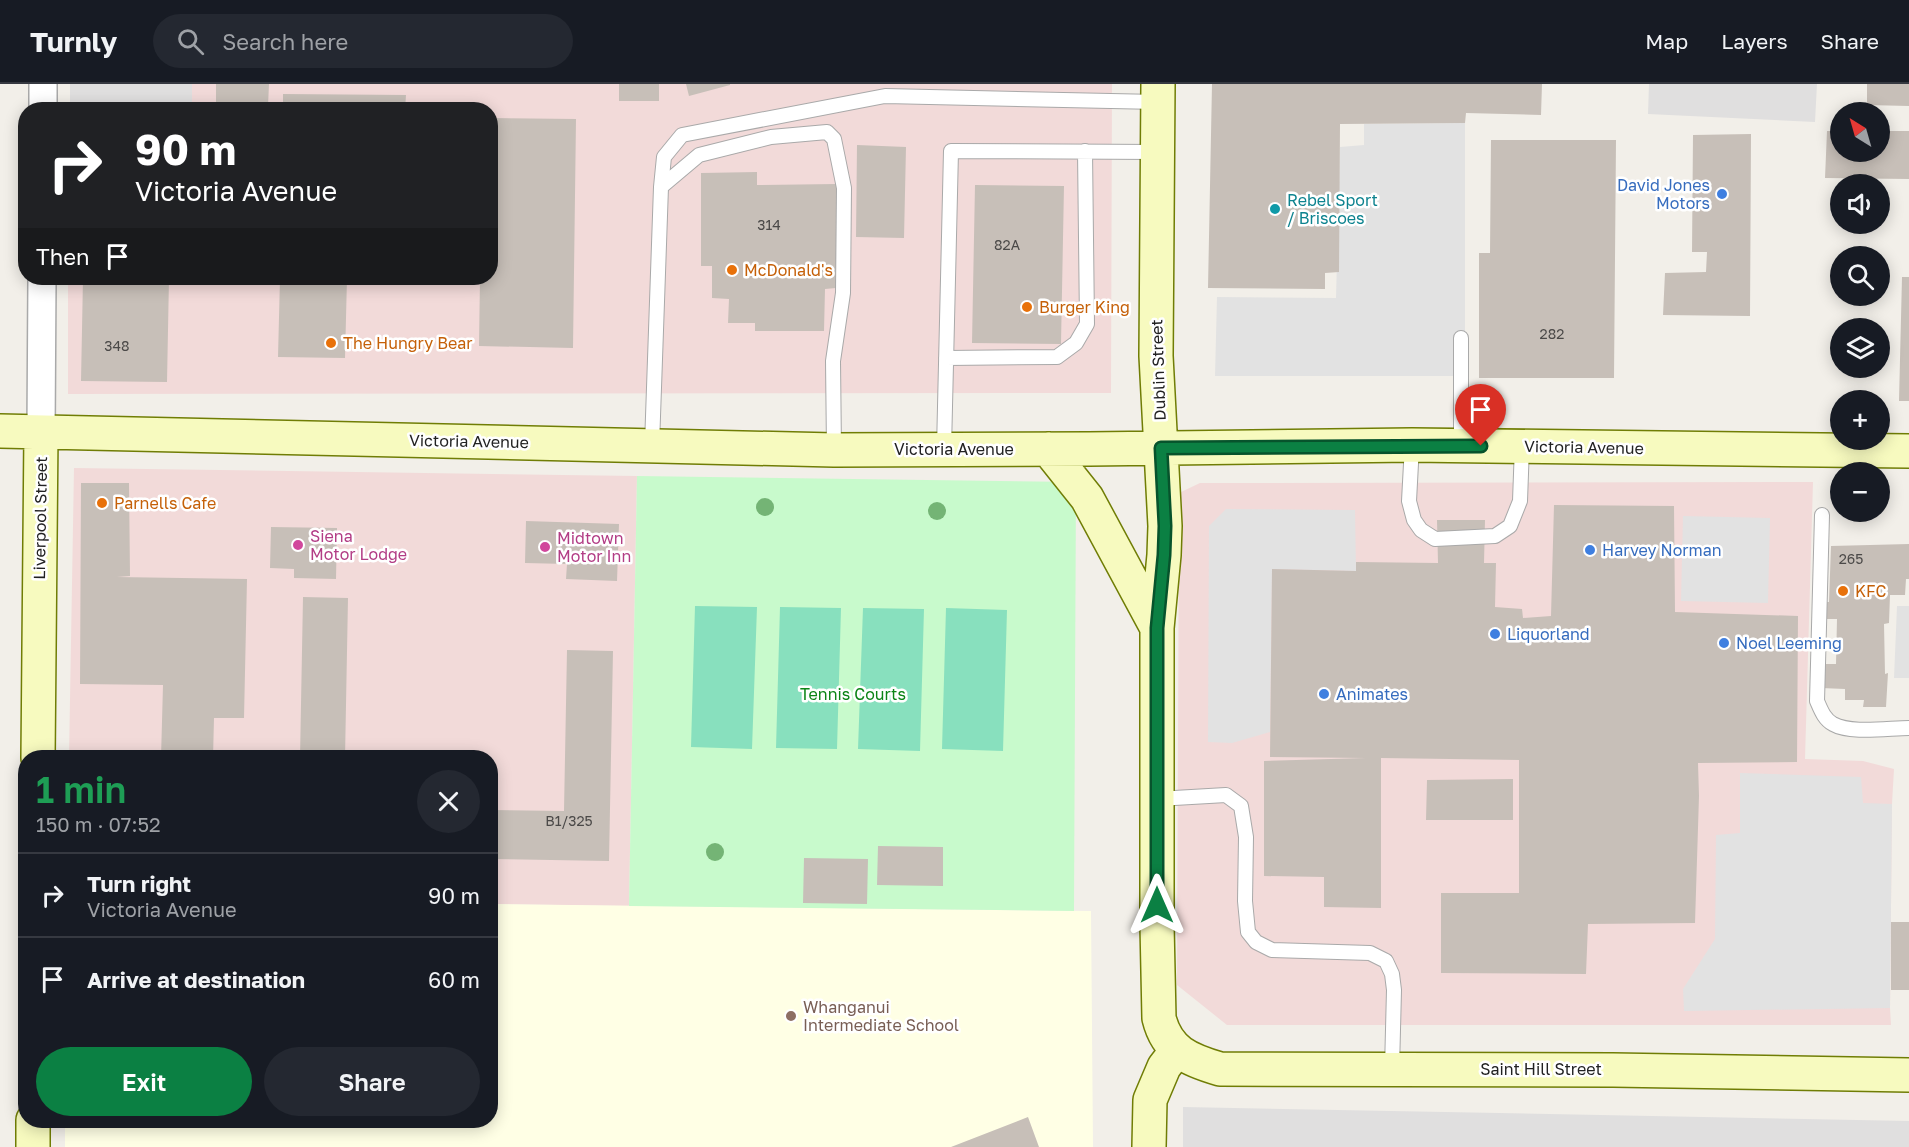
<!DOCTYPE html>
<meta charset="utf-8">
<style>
:root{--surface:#171b24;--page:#242831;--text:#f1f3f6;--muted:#9ea1a6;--line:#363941;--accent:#0b8043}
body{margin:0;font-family:"Golos Text",sans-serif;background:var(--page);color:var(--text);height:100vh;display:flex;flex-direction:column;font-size:22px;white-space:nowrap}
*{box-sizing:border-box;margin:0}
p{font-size:20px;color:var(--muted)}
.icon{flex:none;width:33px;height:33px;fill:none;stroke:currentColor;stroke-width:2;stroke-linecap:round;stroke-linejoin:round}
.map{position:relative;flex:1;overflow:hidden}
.sheet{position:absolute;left:18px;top:666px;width:480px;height:378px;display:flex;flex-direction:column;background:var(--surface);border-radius:24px;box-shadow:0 3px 15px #0003}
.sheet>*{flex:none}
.hud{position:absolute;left:18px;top:18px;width:480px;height:183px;border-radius:24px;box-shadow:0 3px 15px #0003;background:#202124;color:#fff;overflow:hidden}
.needle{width:39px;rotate:323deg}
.fabs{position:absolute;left:1830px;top:18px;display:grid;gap:12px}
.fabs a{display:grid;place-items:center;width:60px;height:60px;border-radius:50%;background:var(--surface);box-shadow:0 3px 15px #0003;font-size:30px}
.pin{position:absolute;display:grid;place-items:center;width:51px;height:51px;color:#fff;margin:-62px -26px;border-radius:50% 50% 50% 0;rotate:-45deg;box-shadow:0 0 6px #0007}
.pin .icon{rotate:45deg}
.me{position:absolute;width:66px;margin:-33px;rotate:0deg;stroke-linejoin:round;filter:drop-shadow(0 0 4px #0008)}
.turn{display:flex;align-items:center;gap:21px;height:126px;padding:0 18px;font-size:27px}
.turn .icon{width:78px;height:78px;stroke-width:2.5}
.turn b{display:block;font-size:42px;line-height:51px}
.then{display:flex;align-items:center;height:57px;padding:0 18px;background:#0003;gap:12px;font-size:22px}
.round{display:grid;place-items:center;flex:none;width:63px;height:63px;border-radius:32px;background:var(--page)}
.summary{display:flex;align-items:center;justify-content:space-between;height:102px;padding:0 18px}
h1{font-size:36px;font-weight:600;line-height:45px;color:#1e9e55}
.action{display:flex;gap:12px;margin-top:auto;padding:12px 18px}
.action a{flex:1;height:69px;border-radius:36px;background:var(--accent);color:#fff;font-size:24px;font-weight:600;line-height:69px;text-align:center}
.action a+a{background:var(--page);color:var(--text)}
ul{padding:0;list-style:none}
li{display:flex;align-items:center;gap:18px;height:84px;padding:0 18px;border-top:2px solid var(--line)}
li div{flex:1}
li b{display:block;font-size:22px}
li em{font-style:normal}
header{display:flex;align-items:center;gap:36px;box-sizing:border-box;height:84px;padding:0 30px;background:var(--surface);border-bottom:2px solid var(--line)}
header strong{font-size:28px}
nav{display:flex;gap:33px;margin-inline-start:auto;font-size:21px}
.search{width:420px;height:54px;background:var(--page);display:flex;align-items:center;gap:15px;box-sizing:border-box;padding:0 21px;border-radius:33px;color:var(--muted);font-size:22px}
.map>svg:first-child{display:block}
.residential{fill:#e0dfdf}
.commercial{fill:#f2dad9}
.education{fill:#ffffe5}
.park{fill:#c8facc}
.pitch{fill:#88e0be}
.parking{fill:#e2e2e2}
.building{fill:#c7bfb8}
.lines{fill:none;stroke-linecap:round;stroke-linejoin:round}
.lane-casing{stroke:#a9a9a9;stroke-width:16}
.street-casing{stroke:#a9a9a9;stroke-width:30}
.secondary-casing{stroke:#707d05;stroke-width:36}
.lane{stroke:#fff;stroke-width:14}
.street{stroke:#fff;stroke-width:27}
.secondary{stroke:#f7fabf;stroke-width:33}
.tree{fill:#74b475}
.route-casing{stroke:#07532c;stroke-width:15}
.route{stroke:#0b8043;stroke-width:10}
.shop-dot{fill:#3f7fe0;stroke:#fff;stroke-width:2}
.culture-dot{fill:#0f9aa8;stroke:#fff;stroke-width:2}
.food-dot{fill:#e8710a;stroke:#fff;stroke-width:2}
.hotel-dot{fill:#d1479c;stroke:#fff;stroke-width:2}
.education-dot{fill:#8d6e63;stroke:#fff;stroke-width:2}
.labels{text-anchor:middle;stroke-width:5;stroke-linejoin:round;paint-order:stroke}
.number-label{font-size:14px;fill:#4b4948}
.shop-label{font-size:16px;fill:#366cbe;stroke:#fff;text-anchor:start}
.culture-label{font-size:16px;fill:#0d838f;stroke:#fff;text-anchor:start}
.food-label{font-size:16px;fill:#c56008;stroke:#fff;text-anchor:start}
.street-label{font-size:16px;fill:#222;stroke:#fff}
.hotel-label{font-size:16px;fill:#b23c85;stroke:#fff;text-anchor:start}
.park-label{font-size:16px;fill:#0c8416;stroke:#fff}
.education-label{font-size:16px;fill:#785e54;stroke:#fff;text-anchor:start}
</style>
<header>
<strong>Turnly</strong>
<div class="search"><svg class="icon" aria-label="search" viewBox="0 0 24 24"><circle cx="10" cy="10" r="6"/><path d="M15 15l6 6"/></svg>Search here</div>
<nav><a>Map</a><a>Layers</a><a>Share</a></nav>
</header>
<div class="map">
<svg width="1909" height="1063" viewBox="0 0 1909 1063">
<rect width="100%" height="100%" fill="#f2efe9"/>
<path class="residential" d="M70,0H192V25L70,26Z
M1649,0H1817L1815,38L1648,30Z
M1183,1023L1909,1037V1063H1183Z"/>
<path class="commercial" d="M192,0H1112L1111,309L68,310V194H490V26L192,25Z
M74,384L637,392L629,822L491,820L490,674H69Z
M1813,398L1805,675L1863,677L1894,685L1892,720L1890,924L1891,941H1227L1177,901L1179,409L1200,399Z"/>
<path class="education" d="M491,820L1091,827L1093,1063H65V1037L490,1036Z"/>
<path class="park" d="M637,392L1076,398L1074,827L629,822Z"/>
<path class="pitch" d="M695,522L757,523L752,665L691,663Z
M780,523L841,524L837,665L776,664Z
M863,524L924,525L920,667L858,665Z
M946,524L1007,526L1003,667L942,665Z"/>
<path class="parking" d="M1465,39V292H1215L1217,213L1336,214L1340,63L1364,61V40Z
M1226,425L1355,426L1356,487L1272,485L1270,648L1232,659L1208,658L1209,442Z
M1683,432L1770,434L1768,519L1681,517Z
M1897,522H1909V594H1894Z
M1740,689L1861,693L1863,719L1892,720L1890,924L1684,927L1683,905L1715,855L1716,751L1740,749Z"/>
<path class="building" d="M216,0H269L268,22L216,21Z
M619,0H659V17H619Z
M686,0H730V1L689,12Z
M1212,0H1542L1541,31L1466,29L1465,39L1340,40L1339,188L1325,189V205L1208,204Z
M1867,0H1909V22L1867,21Z
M283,10L406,11L405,26H283Z
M490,34L576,35L573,264L479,262L480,194H490Z
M1827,47H1840V68H1880V47H1909V95L1825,94Z
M1751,50L1750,232L1663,231L1665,189L1706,188L1707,168H1692L1693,51Z
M1491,56H1616L1614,294H1479V169H1490Z
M857,61L906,63L904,154L856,153Z
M757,88V101L836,100V204L825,205L824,247H755V239H728L729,215L712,214V182H701V89Z
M975,101L1064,102L1061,260L972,259Z
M1902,193H1909V317H1899Z
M83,194H169L167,298L81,297Z
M280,194H347L345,274L278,273Z
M81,399H129L130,492L117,493L247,495L244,634H214L213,674H161L163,601L80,600Z
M1554,421L1674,422L1675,528L1798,532L1797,678L1698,679L1699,712L1695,839L1588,840L1586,890L1441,889V809H1519V676L1381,674V824L1324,823V793L1264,792V677L1366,674L1270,673L1272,485L1356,487V478L1438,479L1437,436H1485L1484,479H1496L1495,523L1522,525L1523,534L1551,532Z
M526,437L619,440L617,497L566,495L567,480L525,479Z
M271,443L337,444L336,495L294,494V485L270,484Z
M1909,460V495H1906L1905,511H1890L1889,539L1884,540L1885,590L1888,589L1886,623H1863L1864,616H1845V605L1821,604V580H1836L1837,535H1821L1822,518H1829L1831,462Z
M303,513L348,514L345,674H300Z
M567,566L613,567L609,777L490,775V726L564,727Z
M1513,695V736H1426L1427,696Z
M878,762L943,763V802L877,801Z
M804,774L868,775L867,820L803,819Z
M1891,838H1909V906H1891Z
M1028,1033L1039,1063H951Z"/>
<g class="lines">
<defs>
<path id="lane" d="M661,103L699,71L771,53L827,48L834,55L844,104L843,209L833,277L834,366
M1461,254V362
M946,274L1057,273L1076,259L1087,240L1085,67
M652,361L661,103L664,73L682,51L885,12L1158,18
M1412,361L1409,417L1414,436L1421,446L1435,455L1495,452L1510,442L1520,417L1522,362
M944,365L951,67L1158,68
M1822,431L1817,617C1821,626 1824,635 1833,640C1850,650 1889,644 1909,644
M1157,715L1226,711L1241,722L1246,753L1245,817L1248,848L1256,858L1272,866L1370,869L1386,877L1392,890L1394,906L1392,985"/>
<path id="street" d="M43,26V0
M41,348L42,194"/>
<path id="secondary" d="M1158,0L1156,272L1165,442L1164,471L1157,544V841L1159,934C1167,967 1189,976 1220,985L1613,986L1909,991
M0,347L834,366L1089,365L1412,361L1909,367
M1048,365L1087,414L1157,544
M38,674L41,348
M33,1063V1036
M1149,1063L1150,1016L1164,983L1177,966"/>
</defs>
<use href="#lane" class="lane-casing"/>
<use href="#street" class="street-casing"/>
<use href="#secondary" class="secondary-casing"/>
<use href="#lane" class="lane"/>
<use href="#street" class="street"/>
<use href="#secondary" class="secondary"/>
</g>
<g class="tree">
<circle cx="765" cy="423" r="9"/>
<circle cx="937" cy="427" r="9"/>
<circle cx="715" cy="768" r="9"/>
</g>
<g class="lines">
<defs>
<path id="route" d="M1157,821V544L1164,471L1165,442L1161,364L1481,362"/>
</defs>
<use href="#route" class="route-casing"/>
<use href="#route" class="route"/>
</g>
<g class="shop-dot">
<circle cx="1722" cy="110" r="6"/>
<circle cx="1590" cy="466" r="6"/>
<circle cx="1495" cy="550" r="6"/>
<circle cx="1724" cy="559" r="6"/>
<circle cx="1324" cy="610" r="6"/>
</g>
<circle class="culture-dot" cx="1275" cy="125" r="6"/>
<g class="food-dot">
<circle cx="732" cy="186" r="6"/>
<circle cx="1027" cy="223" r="6"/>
<circle cx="331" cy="259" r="6"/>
<circle cx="102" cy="419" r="6"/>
<circle cx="1843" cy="507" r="6"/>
</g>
<g class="hotel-dot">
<circle cx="298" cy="461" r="6"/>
<circle cx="545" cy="463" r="6"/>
</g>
<circle class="education-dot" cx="791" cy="932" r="6"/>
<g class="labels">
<g class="number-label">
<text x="769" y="146">314</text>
<text x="1007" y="166">82A</text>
<text x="1552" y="255">282</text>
<text x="117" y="267">348</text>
<text x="1851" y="480">265</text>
<text x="569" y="742">B1/325</text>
</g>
<g class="shop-label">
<text x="1710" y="107" text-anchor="end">David Jones<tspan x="1710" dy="18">Motors</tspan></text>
<text x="1602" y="472">Harvey Norman</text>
<text x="1507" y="556">Liquorland</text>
<text x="1736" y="565">Noel Leeming</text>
<text x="1336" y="616">Animates</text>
</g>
<g class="culture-label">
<text x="1287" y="122">Rebel Sport<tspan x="1287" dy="18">/ Briscoes</tspan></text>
</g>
<g class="food-label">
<text x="744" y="192">McDonald's</text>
<text x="1039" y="229">Burger King</text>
<text x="343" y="265">The Hungry Bear</text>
<text x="114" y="425">Parnells Cafe</text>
<text x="1855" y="513">KFC</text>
</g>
<g class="street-label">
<text transform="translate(1158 286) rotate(-92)" y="6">Dublin Street</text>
<text transform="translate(469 357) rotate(1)" y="6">Victoria Avenue</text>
<text transform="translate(1584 363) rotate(1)" y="6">Victoria Avenue</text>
<text x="954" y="371">Victoria Avenue</text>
<text transform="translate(40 434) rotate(-89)" y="6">Liverpool Street</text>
<text x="1541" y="991">Saint Hill Street</text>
</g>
<g class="hotel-label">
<text x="310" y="458">Siena<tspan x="310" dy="18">Motor Lodge</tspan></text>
<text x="557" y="460">Midtown<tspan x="557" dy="18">Motor Inn</tspan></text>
</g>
<g class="park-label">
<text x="853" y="616">Tennis Courts</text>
</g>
<g class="education-label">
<text x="803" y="929">Whanganui<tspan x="803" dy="18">Intermediate School</tspan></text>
</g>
</g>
</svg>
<div class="fabs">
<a><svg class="needle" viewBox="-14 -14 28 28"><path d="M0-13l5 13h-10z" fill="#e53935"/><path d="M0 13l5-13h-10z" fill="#9ea1a6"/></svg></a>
<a><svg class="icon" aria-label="sound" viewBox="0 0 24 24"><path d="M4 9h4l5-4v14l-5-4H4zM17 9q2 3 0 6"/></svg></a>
<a><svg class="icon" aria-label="search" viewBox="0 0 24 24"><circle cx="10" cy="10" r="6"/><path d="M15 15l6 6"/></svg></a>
<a><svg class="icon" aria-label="layers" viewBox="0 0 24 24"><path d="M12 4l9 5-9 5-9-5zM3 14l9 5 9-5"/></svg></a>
<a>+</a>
<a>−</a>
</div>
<div class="pin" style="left:1481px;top:362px;background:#d93025"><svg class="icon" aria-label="arrive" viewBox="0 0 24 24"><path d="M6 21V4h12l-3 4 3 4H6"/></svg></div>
<svg class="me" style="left:1157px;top:821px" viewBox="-20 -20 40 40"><path d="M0-17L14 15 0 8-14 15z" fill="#0b8043" stroke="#fff" stroke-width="4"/></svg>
<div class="hud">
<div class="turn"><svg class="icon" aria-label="right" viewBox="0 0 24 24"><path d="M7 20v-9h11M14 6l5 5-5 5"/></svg><div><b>90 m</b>Victoria Avenue</div></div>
<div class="then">Then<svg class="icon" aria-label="arrive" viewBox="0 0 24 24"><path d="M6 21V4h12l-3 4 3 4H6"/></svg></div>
</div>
<section class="sheet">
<div class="summary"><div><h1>1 min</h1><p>150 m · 07:52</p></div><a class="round"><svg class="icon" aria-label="close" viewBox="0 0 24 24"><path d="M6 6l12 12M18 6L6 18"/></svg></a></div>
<ul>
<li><svg class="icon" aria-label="right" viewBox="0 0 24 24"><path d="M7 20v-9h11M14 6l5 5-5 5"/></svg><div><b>Turn right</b><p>Victoria Avenue</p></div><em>90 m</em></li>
<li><svg class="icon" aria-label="arrive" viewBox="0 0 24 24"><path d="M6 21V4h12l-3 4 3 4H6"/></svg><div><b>Arrive at destination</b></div><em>60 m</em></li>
</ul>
<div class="action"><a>Exit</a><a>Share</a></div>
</section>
</div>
